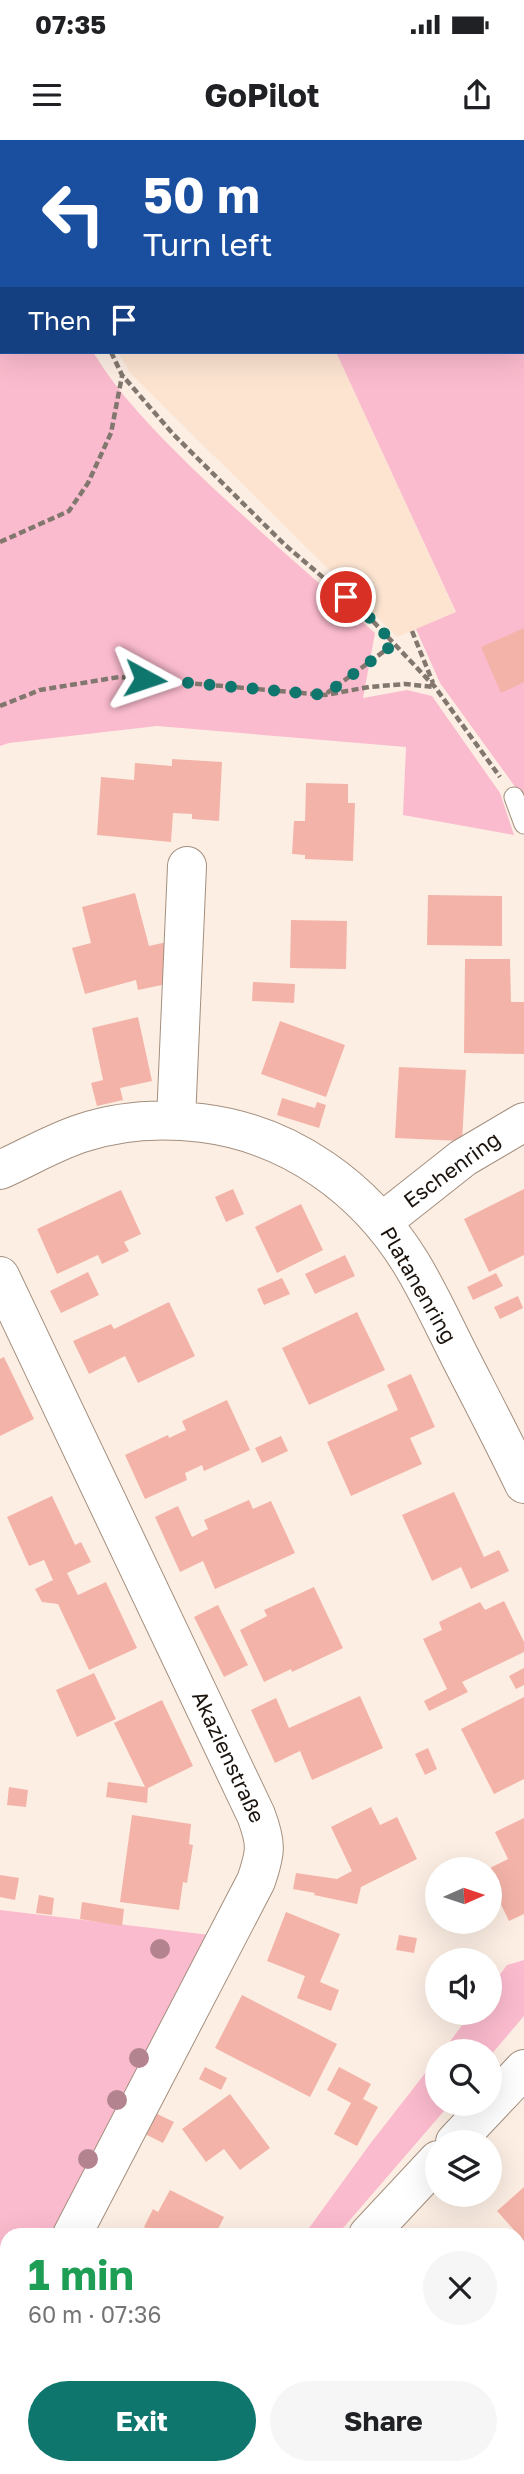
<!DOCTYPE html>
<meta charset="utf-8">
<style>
:root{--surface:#fff;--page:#f6f6f6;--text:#202124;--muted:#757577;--accent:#0f766e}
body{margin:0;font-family:"Golos Text",sans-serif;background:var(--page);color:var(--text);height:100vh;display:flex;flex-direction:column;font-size:26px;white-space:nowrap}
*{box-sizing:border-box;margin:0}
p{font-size:23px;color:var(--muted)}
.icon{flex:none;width:38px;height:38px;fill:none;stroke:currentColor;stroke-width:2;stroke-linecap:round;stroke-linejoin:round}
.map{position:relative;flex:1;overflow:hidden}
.side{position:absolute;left:0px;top:2088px;width:525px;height:247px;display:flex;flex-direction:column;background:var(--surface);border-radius:21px 21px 0 0;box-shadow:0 7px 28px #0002}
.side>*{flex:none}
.hud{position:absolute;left:0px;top:0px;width:525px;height:214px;box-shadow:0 7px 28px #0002;background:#1a4fa0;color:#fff;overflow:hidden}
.needle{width:46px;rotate:87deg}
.buttons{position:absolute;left:425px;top:1717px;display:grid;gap:14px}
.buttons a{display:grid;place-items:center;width:77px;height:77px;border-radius:50%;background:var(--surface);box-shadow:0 7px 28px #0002;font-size:35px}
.pin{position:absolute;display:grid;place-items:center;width:60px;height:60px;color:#fff;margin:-30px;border:4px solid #fff;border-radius:50%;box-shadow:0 2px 7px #0007}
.me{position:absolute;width:77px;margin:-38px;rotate:95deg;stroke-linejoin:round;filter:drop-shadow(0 0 5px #0008)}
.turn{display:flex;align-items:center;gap:24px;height:147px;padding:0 28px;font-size:32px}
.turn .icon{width:91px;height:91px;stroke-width:2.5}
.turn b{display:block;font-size:49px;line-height:60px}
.then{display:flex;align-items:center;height:66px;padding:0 28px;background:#0003;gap:14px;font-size:26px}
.round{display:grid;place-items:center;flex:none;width:74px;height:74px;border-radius:37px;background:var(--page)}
.summary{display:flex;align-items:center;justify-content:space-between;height:119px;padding:0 28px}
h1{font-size:42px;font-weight:700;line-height:52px;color:#1e9e55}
.action{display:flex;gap:14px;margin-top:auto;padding:14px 28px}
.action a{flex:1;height:80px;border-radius:42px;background:var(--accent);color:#fff;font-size:28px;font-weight:700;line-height:80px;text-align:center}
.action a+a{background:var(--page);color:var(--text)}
.status{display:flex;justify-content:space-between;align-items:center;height:49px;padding:0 35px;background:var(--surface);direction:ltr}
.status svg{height:19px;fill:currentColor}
header{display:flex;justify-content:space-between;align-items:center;height:91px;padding:0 28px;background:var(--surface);font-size:32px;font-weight:700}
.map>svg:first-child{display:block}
.built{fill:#fce4d1}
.green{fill:#fbbbce}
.building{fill:#f4b3a8}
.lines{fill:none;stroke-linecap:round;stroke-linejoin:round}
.lane-casing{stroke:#a48f7e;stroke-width:21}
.street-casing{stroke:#a48f7e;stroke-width:40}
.secondary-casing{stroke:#a48f7e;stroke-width:40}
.path{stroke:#81776e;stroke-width:4.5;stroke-dasharray:7 3.5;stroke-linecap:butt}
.lane{stroke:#fff;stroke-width:19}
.street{stroke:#fff;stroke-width:38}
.secondary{stroke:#fff;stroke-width:38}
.tree{fill:#b3848f}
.route{stroke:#0f766e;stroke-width:12;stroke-dasharray:0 21.6}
.labels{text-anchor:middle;stroke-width:5;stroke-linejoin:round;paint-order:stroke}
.street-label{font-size:21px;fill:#1b130d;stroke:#fff}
</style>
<div class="status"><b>07:35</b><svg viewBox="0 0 49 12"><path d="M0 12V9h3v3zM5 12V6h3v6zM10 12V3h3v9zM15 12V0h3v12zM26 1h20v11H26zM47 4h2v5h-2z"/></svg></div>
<header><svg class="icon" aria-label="menu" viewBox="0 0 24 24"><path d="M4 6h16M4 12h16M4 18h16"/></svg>GoPilot<svg class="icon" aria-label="share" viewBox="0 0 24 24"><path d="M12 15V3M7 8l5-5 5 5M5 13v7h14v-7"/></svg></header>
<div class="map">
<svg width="524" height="2334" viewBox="0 0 524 2334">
<rect width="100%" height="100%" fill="#fceee3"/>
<path class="built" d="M0,0H351L2,2V4Z
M118,212H336L456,473L397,497L131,234Z"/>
<path class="green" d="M351,0H524V659L440,543L416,489L456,472L336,212H523V2H348Z
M0,50L2,212H93C119,255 154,290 189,325C249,383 313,437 375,493L363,558L407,550L432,556L500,653L514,695L403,675L406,607L157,586L9,603L0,606Z
M0,1770L210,1795L54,2095H7V2187L2,2196L0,2195Z
M524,1820V1876L490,1916V1911H443L471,1873L490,1872V1848L507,1825Z
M437,1918L438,1964H450L337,2095H304L370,2004Z
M7,2260V2328H175L172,2334H0V2274Z"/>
<path class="building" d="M524,488V542L501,553L481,507Z
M172,619L222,622L219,681L192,679V674L173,673L171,702L97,695L101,637L134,640L135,623L172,626Z
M306,643L348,644V663H355L353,721L305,719V715L292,714L294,681H305Z
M135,753L149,806L167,802L176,842L138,850L136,840L85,854L72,808L91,803L82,767Z
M428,755L502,756V806L427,805Z
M291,780L347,781L346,829L290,828Z
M465,819H510L511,862H524V914L464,913Z
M253,842L295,844L294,863L252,861Z
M138,877L152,941L120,948L123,960L97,966L91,943L103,940L92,888Z
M280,881L345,905L326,957L261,934Z
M399,927L466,930L462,1001L395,998Z
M282,958L315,968L317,962L326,965L319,988L277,975Z
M233,1049L244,1074L226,1082L215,1057Z
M524,1049V1115L489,1132L464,1079Z
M121,1050L141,1094L124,1102L129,1111L102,1124L98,1115L57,1134L37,1089Z
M301,1064L323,1110L277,1133L255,1087Z
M345,1115L355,1136L315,1154L305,1134Z
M88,1132L99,1155L61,1173L50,1151Z
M496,1133L503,1146L473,1160L467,1147Z
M282,1138L290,1154L264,1165L257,1149Z
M518,1156L523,1168L500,1179L494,1167Z
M169,1162L195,1216L138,1243L125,1216L89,1234L73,1201L111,1184L114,1189Z
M357,1172L385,1230L309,1265L282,1208Z
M4,1217L34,1279L0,1296V1219Z
M411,1234L435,1287L410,1298L422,1324L351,1356L327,1302L398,1270L387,1245Z
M227,1260L250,1310L204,1331L202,1325L185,1333L187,1340L145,1359L125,1315L168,1295L169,1298L186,1290L182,1281Z
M281,1296L288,1311L262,1323L255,1308Z
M454,1352L484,1417L499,1410L509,1431L471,1449L461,1427L432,1441L402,1375Z
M52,1356L75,1405L81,1402L91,1422L67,1433L78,1455L106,1442L137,1508L89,1530L58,1464L42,1462L35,1449L53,1440L44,1420L29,1426L7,1377Z
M249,1360L253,1369L271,1361L295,1413L215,1449L203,1421L180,1432L155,1377L178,1366L192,1397L208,1389L204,1380Z
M314,1447L343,1508L292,1532L291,1529L264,1542L240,1490L267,1476L264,1470Z
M504,1461L524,1502V1512L462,1542L468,1552L429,1571L424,1561L447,1549L423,1499L442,1490L439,1482L480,1462L485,1470Z
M218,1465L248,1525L224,1537L194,1477Z
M524,1528V1545L516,1549L509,1536Z
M94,1533L116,1579L77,1597L56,1550Z
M360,1556L383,1608L312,1640L300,1611L275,1623L251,1570L276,1558L289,1588Z
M524,1557V1639L494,1654L461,1589Z
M162,1560L193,1626L148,1648L147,1663L106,1657L108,1642L145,1647L114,1583Z
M428,1608L437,1629L425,1635L415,1614Z
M9,1647L28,1650L26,1667L7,1665Z
M371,1667L380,1685L397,1677L417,1719L361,1747L357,1764L314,1755L315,1753L293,1749L296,1733L337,1739L352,1731L331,1687Z
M132,1675L191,1684L189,1704L193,1705L187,1743L183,1742L179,1770L120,1762Z
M524,1678V1774L509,1781L490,1742V1728L508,1719L495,1692Z
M0,1735L19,1738L15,1760L0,1757Z
M39,1755L54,1758L52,1775L36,1773Z
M82,1762L124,1769L122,1786L80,1779Z
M286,1772L340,1794L320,1842L339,1850L331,1871L297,1858L305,1836L267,1821Z
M399,1795L417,1798L414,1813L396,1810Z
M242,1855L337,1904L310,1957L215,1908Z
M205,1927L227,1938L221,1950L199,1939Z
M339,1927L371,1944L363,1959L378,1967L357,2006L334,1994L351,1963L327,1950Z
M230,1954L270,2008L240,2030L224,2009L206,2022L182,1989Z
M153,1972L174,1982L163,2003L143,1993Z
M524,2047V2101L497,2071Z
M170,2050L224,2077L215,2095H147L149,2090L144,2087L153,2069L158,2072Z
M518,2122L524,2129V2172L518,2166Z
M275,2328H327L323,2334H271Z"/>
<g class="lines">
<defs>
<path id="lane" d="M514,657L524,684"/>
<path id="street" d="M176,980L187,726
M0,1030C27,1018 54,1002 82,993C121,980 162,978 202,983C290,994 365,1048 411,1123C430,1154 445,1188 462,1221C483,1262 504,1302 524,1344
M382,1082L463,1018L524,982
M0,1136L256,1675C267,1704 266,1712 256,1741L72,2095
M0,2234L7,2220"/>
<path id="secondary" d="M455,2002L524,1929
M368,2095L438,2020
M199,2334L202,2328"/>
</defs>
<use href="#lane" class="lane-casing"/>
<use href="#street" class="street-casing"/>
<use href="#secondary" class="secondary-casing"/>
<path class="path" d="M384,2L385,0
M0,20L2,23
M111,212L122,235L173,294L284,404L367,475L435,547L500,637
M0,402L69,371L88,343L111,293L122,236
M412,491L433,543
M327,553L394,504
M0,566L40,550L119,537L325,555L369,547L405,544L434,547"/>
<use href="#lane" class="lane"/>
<use href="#street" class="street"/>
<use href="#secondary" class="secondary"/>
</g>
<g class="tree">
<circle cx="160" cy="1809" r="10"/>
<circle cx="139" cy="1918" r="10"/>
<circle cx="117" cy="1960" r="10"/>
<circle cx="88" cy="2019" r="10"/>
</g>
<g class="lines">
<path class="route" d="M145,539L325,555L394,504L367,475L346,457"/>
</g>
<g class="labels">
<g class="street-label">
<text transform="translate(452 1030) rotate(-36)" y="7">Eschenring</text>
<text transform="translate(418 1145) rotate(60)" y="7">Platanenring</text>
<text transform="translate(228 1617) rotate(65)" y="7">Akazienstraße</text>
</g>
</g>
</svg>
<div class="buttons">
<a><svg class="needle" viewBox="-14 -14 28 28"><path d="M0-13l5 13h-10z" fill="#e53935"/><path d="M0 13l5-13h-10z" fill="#757577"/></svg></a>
<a><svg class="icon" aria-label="sound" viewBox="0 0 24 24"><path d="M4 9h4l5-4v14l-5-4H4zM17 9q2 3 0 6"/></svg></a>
<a><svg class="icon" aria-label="search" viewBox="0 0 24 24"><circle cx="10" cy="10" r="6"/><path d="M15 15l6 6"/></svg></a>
<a><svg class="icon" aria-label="layers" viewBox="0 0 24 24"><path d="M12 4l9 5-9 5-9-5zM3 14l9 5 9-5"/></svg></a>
</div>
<div class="pin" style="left:346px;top:457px;background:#d93025"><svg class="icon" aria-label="arrive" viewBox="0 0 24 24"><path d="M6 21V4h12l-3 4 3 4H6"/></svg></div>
<svg class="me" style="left:145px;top:539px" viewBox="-20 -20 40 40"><path d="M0-17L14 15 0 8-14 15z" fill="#0f766e" stroke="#fff" stroke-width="4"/></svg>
<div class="hud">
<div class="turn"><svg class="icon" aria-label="left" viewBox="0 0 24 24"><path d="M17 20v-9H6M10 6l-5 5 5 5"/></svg><div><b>50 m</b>Turn left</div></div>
<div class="then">Then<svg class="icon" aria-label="arrive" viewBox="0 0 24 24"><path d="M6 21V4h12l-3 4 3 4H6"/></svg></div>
</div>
<section class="side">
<div class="summary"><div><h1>1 min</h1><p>60 m · 07:36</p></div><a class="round"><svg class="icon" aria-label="close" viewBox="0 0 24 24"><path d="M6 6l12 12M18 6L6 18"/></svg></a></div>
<div class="action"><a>Exit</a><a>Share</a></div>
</section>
</div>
